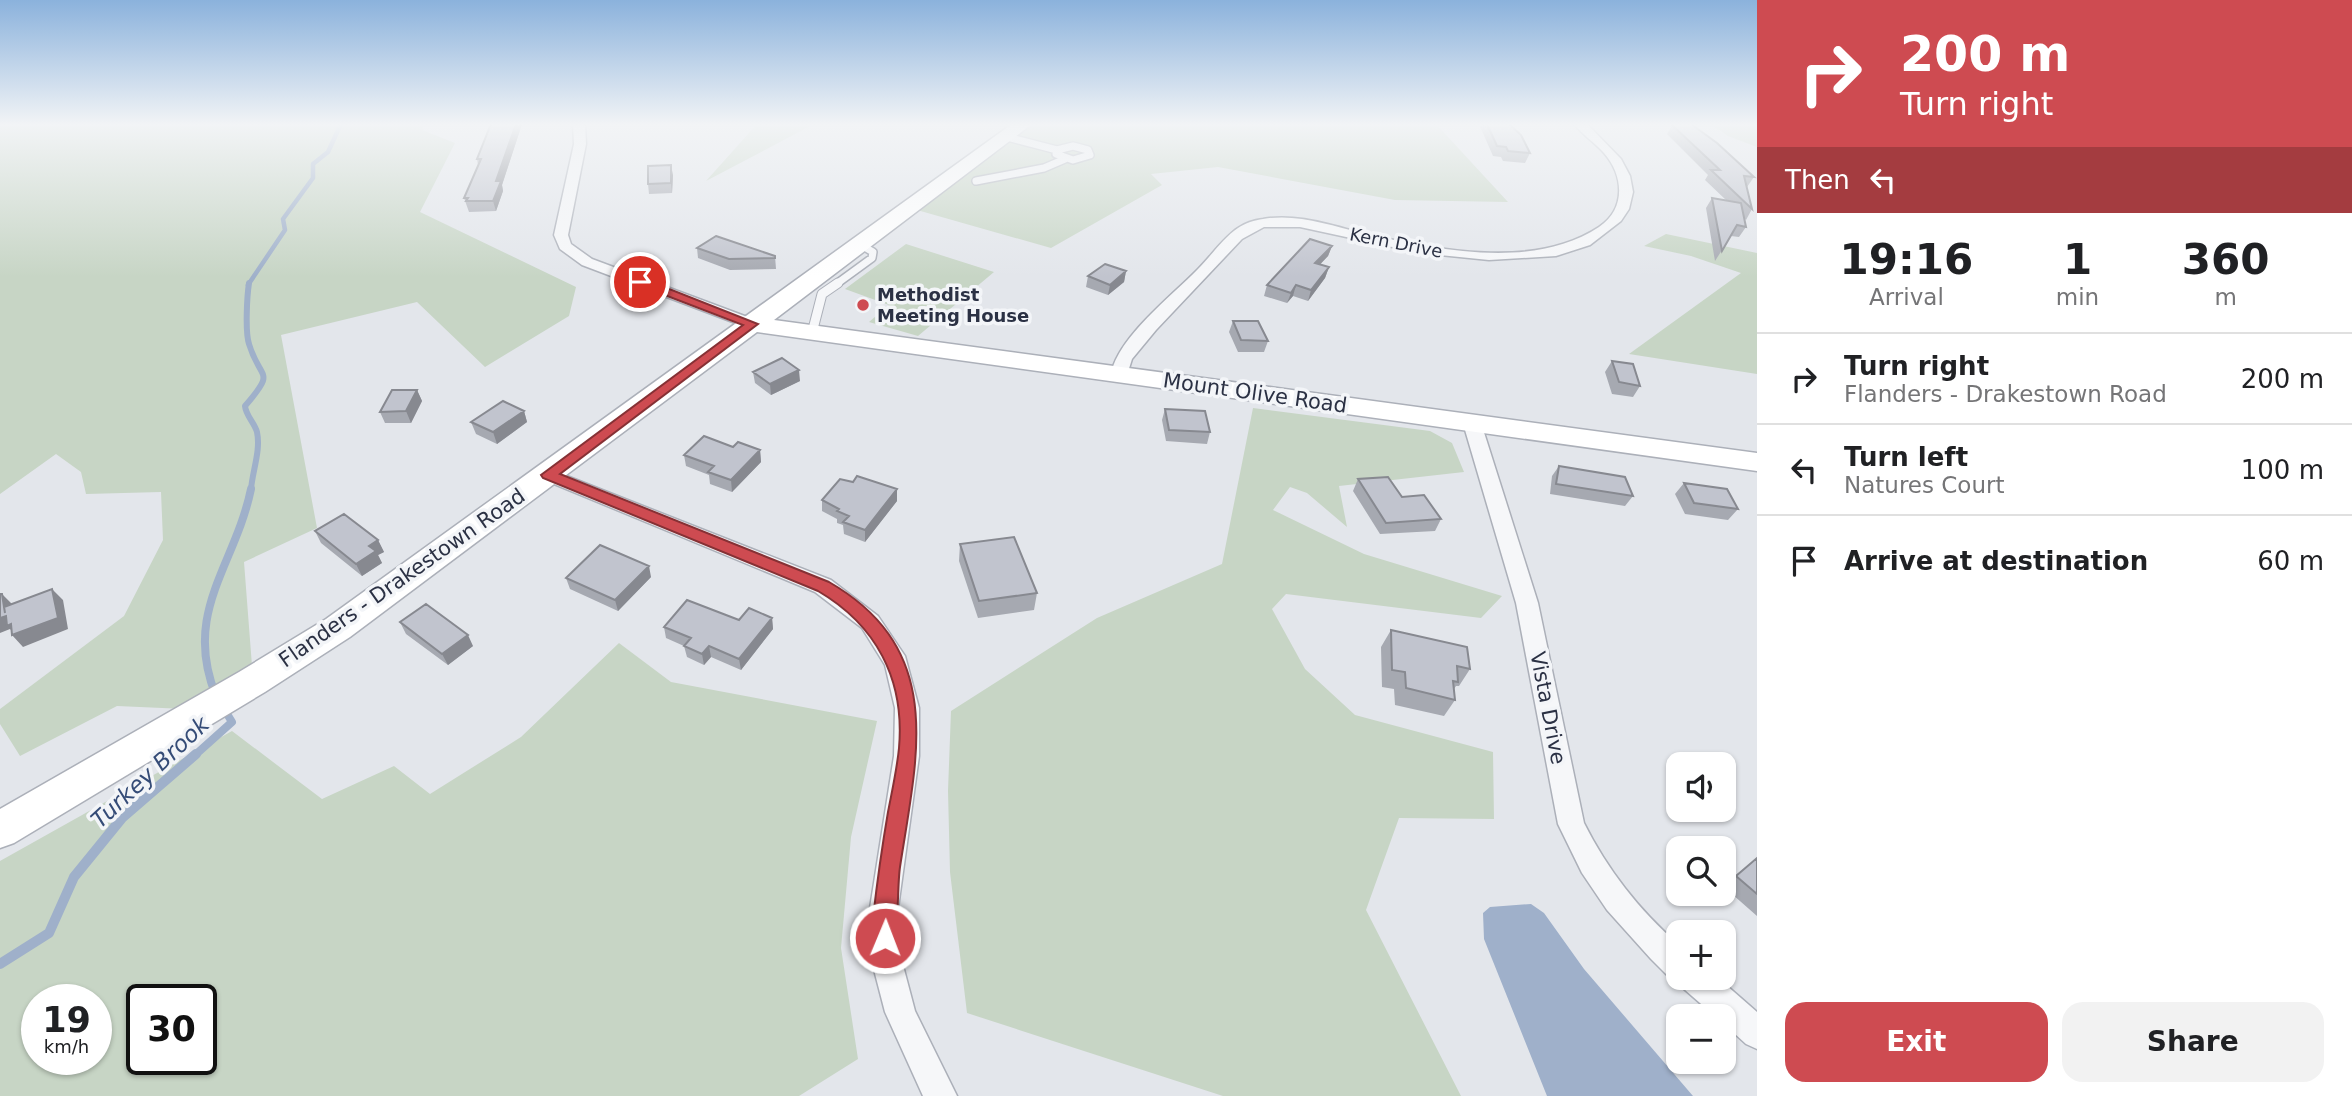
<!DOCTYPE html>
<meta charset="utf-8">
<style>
:root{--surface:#fff;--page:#f2f2f2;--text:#202124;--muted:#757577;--line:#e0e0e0;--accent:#ce4b51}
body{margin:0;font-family:"DejaVu Sans",sans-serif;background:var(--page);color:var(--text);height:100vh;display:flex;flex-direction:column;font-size:26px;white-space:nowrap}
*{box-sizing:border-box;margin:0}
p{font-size:23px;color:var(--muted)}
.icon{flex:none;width:38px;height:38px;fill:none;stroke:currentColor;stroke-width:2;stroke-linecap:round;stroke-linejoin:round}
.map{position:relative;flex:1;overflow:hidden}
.side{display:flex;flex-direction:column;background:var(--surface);width:595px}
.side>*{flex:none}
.hud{background:#ce4b51;color:#fff;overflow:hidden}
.buttons{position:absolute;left:1666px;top:752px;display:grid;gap:14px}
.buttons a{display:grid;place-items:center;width:70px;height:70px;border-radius:14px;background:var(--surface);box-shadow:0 2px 5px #0004;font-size:35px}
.speed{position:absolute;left:21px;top:984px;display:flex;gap:14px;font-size:35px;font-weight:700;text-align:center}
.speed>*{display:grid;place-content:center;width:91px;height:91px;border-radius:50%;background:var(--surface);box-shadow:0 2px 5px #0004;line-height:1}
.speed small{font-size:18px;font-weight:400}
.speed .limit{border:4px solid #111;border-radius:10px;background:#fff;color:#111}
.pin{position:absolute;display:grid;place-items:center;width:60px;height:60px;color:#fff;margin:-30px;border:4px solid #fff;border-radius:50%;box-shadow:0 2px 7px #0007}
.me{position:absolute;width:77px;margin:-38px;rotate:1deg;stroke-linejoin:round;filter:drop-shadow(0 0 5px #0008)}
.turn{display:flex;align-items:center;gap:24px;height:147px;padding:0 28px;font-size:32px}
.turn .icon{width:91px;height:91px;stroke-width:2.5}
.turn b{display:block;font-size:49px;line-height:60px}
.then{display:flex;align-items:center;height:66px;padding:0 28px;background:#0003;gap:14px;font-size:26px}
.eta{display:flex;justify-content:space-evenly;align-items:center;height:119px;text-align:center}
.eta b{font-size:42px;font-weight:800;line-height:49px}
.button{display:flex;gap:14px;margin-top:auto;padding:14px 28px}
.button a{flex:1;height:80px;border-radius:21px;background:var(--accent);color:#fff;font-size:28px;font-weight:800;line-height:80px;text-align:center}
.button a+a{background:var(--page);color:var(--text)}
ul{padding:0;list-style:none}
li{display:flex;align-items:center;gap:21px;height:91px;padding:0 28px;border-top:2px solid var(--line)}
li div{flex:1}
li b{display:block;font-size:26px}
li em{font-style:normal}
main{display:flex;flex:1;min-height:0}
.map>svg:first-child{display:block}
.green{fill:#c7d5c5;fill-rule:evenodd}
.water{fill:#9fb0ca}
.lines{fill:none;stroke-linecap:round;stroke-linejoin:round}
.stream-far3{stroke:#9fb0ca;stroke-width:4.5}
.stream-far2{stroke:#9fb0ca;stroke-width:6}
.stream-far1{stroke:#9fb0ca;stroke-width:8}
.stream{stroke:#9fb0ca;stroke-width:10}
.lane-far1-casing{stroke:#acb0b9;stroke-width:10}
.lane-casing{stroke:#acb0b9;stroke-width:11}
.street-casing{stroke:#acb0b9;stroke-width:3}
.secondary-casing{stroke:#acb0b9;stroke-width:3}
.lane-far1{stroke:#f6f7f9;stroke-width:7}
.lane{stroke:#f6f7f9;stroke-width:9}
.street{fill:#f6f7f9;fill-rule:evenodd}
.secondary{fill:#fff;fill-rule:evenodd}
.wall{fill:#a6a9b1}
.shaded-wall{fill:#878990}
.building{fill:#c1c4ce;stroke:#878990;stroke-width:2}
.route{fill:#ce4b51;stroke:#863135;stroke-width:2}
.poi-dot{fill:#ce4b51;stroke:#f3f5f8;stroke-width:2.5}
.labels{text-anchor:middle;stroke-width:7;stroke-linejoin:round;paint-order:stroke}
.far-street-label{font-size:18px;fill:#2b3144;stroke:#f3f5f8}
.far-poi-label{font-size:18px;font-weight:bold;fill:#2b3144;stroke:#f3f5f8;text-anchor:start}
.street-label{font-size:21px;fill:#2b3144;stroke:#f3f5f8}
.water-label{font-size:23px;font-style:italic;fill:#354c77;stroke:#f3f5f8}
</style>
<main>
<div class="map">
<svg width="1757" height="1096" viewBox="0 0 1757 1096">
<rect width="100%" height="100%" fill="#e3e6eb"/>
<path class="green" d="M0,124H424L422,130L455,143L420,212L576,287L569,316L485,367L417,302L281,335L317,528L244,562L252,666L185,709L117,706L20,756L0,724V709L124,616L163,540L161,492L86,494L81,472L56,454L0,494Z
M757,124H814L706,181Z
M1034,124H1436L1508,202L1395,200L1218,167L1151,174L1162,185L1051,248L917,210Z
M1711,124H1757V147L1728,136Z
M1666,234L1757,253V374L1629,354L1741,273L1691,256L1644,246Z
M906,244L994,272L918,336L869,322L889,305L845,289Z
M1253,408L1430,431L1452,443L1464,472L1339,486L1347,527L1307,493L1290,487L1273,510L1364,554L1502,596L1481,618L1286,594L1272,609L1305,669L1355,715L1493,752L1494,819L1399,818L1366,910L1461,1096H1223L967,1013L950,872L948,791L951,711L1097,618L1222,564Z
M619,643L671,682L877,721L851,837L841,948L858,1059L799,1096H0V861L232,731L322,799L394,766L430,794L521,737ZM37,999H96V1059H37ZM142,999H201V1059H142Z"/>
<path class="water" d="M1531,904L1544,913L1584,969L1693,1096H1547L1484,939L1483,913L1490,907Z"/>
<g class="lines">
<path class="stream-far3" d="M248,285L285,230L283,219L313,178V164L328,152L340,126L338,124"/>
<path class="stream-far2" d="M249,283C247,296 245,332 249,344C260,381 277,369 245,406C246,416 254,422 257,432C261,451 252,472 251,490"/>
<path class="stream-far1" d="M216,696C182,612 235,566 251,489
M194,756L232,722L224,709"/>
<path class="stream" d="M0,964L49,933L74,877L122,818L196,754"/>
<defs>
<path id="lane-far1" d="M1007,137L1057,150
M1073,146L1088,150L1090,155L1073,160L1056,154L1057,150Z
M976,181L1044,168L1065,159
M835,285L872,258L873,252L861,245"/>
<path id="lane" d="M812,333L822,294L838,283"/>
<path id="street" d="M573,124H585L586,144L568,235L571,244L592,259L758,321L760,324L758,327H746L582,265L560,249L554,235L574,144Z
M1574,124H1587L1621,159L1630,176L1633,192L1629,209L1621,221L1590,245L1556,256L1489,260L1420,253L1300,227H1264L1242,239L1156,330L1132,359L1126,378L1120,379L1111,374C1118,337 1172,296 1198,269C1211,256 1223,238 1238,228C1245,223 1255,220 1263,219C1296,213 1330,225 1362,233C1435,249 1532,271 1599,227C1626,209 1624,176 1604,153C1595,143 1583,135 1574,124Z
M1472,417L1481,423L1538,603L1584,823C1607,869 1639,910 1678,944V979L1667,975L1651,959L1607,910L1582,873L1558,824L1516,603L1463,423Z
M549,469L831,580L878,616L905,656L919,708V756L898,908L901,958L915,1011L957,1096H923L885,1012L871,958L870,908L894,756L895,708L885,665L862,628L815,592L542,479L539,475L542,471Z
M1680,978H1718L1757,1012V1049L1746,1044L1724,1024V1017H1716L1684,989Z"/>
<path id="secondary" d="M1012,124H1032L774,320L1757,453V471L757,332L350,637L265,692L14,843L0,848V809L239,672L326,619Z"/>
</defs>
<use href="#lane-far1" class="lane-far1-casing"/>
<use href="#lane" class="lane-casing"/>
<use href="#street" class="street-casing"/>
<use href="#secondary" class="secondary-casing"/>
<use href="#lane-far1" class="lane-far1"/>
<use href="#lane" class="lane"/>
<use href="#street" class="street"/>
<use href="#secondary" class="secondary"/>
</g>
<path class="wall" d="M491,124H522L502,185L503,191L496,211L469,212L464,198L478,165L477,159Z
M1479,124H1509L1530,153L1525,163L1503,161L1501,157L1493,156Z
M1673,124L1754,177L1747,187H1746L1752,209L1746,220L1744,218L1746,227L1739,237L1731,236L1715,261L1706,208L1712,198L1726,200L1705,180L1708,175L1667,134Z
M673,175L672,193L649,194L648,184Z
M1332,246L1328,256L1320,264L1329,267L1325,278L1308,301L1293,296L1287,303L1264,296L1267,285Z
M697,248L775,256L776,269L730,270L698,258Z
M1126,271L1124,282L1108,295L1086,287L1088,276Z
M1233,321L1268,341L1264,352H1238L1229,332Z
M1612,361L1640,386L1633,397L1612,394L1605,372Z
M753,372L800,381L771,395L755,383Z
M417,390L422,401L411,423H385L380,412Z
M1165,409L1210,432L1207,444L1166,441L1162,420Z
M524,411L527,422L497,444L476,434L471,422Z
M733,447L760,450L761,462L732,492L710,484L709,475L686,466L684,455Z
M1559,466L1633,496L1625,506L1550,494L1552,476Z
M1358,479L1402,497L1441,519L1435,531L1380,534L1353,491Z
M1684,483L1738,509L1728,520L1685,514L1675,494Z
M822,500L897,501L865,542L844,534L843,525L837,523V519L822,511Z
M315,531L378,540L384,552L378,555L382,563L362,576L321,543Z
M960,544L1037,593L1034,610L978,618L959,561Z
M651,577L618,611L570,589L566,578Z
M772,618L773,629L741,670L711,657L704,665L687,657L684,646L666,638L664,627Z
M400,622L473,646L448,665L406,634Z
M1391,630L1470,669L1459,686H1456L1454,689L1455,700L1444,716L1395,705L1394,689L1382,687L1381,647Z
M1757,858V916L1724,887V885Z"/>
<path class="shaded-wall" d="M516,124H522L502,185L503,191L496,211L493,201L496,181Z
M671,165L673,175L672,193L671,183Z
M1332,246L1328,256L1312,273L1315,263Z
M1329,267L1325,278L1308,301L1311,290Z
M1126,271L1124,282L1108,295L1110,285Z
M1296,285L1293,296L1287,303L1291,293Z
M799,370L800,381L771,395L770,384Z
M417,390L422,401L411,423L406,411Z
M524,411L527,422L497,444L493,432Z
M760,450L761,462L732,492L731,480Z
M897,489V501L865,542V530Z
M378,540L384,552L378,555L382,563L362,576L356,564L369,546Z
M649,566L651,577L618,611L615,600Z
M52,589L63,600L68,629L23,647L12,635L15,634L10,629L0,633V618Z
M2,594L13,605L5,613Z
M772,618L773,629L741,670L739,659Z
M468,635L473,646L448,665L442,654Z
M709,646L711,657L704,665L702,654Z"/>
<path class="building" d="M491,124H516L496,181H501L493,201H466L468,198H464L481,159H477Z
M1487,124H1509L1521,135L1530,153L1508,151L1506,147L1497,146Z
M1673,124H1691L1717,143L1754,177L1744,176L1752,209L1711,170H1720L1672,125Z
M671,165V183L648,184V166Z
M1712,198L1741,203L1746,227L1737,225L1722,251Z
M716,236L775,256V258L729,259L697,248Z
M1310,239L1332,246L1315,263L1329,267L1311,290L1296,285L1291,293L1267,285Z
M1105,264L1126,271L1110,285L1088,276Z
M1233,321H1258L1268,341L1241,340Z
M782,358L799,370L770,384L753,372Z
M1612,361L1633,364L1640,386L1619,382Z
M392,390H417L406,411L380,412Z
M503,401L524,411L493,432L471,422Z
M1165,409L1205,411L1210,432L1169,430Z
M704,436L733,447L738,442L760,450L731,480L708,472L714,466L684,455Z
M1559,466L1625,477L1633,496L1556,484Z
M857,476L897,489L865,530L843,522L849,516L837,511L839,509L822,500L840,479L853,482Z
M1388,477L1402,497L1424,495L1441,519L1386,523L1358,479Z
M1684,483L1727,489L1738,509L1694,503Z
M344,514L378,540L369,546L376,551L356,564L315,531Z
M1014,537L1037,593L979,601L960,544Z
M600,545L649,566L615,600L566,578Z
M52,589L58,618L12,635L11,624L7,626L6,616L0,618V594H2L5,613L4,607Z
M687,600L739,620L749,608L772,618L739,659L709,646L702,654L684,646L691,638L664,627Z
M426,604L468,635L442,654L400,622Z
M1391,630L1467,647L1470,669L1457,666L1458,682L1453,681L1455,700L1406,688L1405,672L1392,670Z
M1757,858V894L1736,876Z"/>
<linearGradient id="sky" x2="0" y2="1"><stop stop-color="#8bb2dc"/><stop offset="0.45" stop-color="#f2f4f6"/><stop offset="1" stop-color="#f2f4f6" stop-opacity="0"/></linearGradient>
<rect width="1757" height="277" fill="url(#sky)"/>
<path class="route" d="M636,279H644L758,324L560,474L829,582C947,650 917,755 900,867C897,887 899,931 893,946L885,949L877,946L873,918C877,883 882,847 888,812C892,791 897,769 899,748C905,679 876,625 818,591L543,478L541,475L743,325L636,284Z"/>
<circle class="poi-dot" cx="863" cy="305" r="7"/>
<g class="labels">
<g class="far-street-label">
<text transform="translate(1396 243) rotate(11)" y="6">Kern Drive</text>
</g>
<g class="far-poi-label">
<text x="877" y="301">Methodist<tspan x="877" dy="21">Meeting House</tspan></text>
</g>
<g class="street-label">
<text transform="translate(1255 393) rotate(8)" y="7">Mount Olive Road</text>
<text transform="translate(402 578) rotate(-35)" y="7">Flanders - Drakestown Road</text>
<text transform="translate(1548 708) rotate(79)" y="7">Vista Drive</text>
</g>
<g class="water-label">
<text transform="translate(150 772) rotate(-43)" y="8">Turkey Brook</text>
</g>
</g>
</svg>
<div class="buttons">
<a><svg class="icon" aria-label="sound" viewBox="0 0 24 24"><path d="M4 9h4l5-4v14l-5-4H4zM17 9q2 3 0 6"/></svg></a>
<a><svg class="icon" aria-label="search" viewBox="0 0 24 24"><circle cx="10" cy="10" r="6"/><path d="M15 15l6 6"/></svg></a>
<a>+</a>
<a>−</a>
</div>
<div class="speed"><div>19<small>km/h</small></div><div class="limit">30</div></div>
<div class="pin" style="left:640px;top:282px;background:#d93025"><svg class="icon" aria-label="arrive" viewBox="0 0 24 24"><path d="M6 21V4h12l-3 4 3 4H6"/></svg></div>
<svg class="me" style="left:885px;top:938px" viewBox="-20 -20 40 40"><circle r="17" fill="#ce4b51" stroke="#fff" stroke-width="3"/><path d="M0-11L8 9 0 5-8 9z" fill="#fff"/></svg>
</div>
<section class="side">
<div class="hud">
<div class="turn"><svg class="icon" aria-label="right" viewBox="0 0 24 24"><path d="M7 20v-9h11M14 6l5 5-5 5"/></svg><div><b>200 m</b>Turn right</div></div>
<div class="then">Then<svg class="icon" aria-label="left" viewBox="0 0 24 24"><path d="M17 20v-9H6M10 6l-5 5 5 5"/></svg></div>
</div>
<div class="eta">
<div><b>19:16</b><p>Arrival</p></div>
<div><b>1</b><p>min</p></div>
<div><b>360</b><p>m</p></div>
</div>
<ul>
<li><svg class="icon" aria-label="right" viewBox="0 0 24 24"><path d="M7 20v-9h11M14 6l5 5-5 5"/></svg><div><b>Turn right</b><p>Flanders - Drakestown Road</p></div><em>200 m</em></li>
<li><svg class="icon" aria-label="left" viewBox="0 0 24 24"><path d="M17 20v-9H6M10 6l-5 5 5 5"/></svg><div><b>Turn left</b><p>Natures Court</p></div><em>100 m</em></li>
<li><svg class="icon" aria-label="arrive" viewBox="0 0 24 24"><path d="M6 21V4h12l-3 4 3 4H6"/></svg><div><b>Arrive at destination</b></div><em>60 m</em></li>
</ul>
<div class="button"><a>Exit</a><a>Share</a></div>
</section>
</main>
